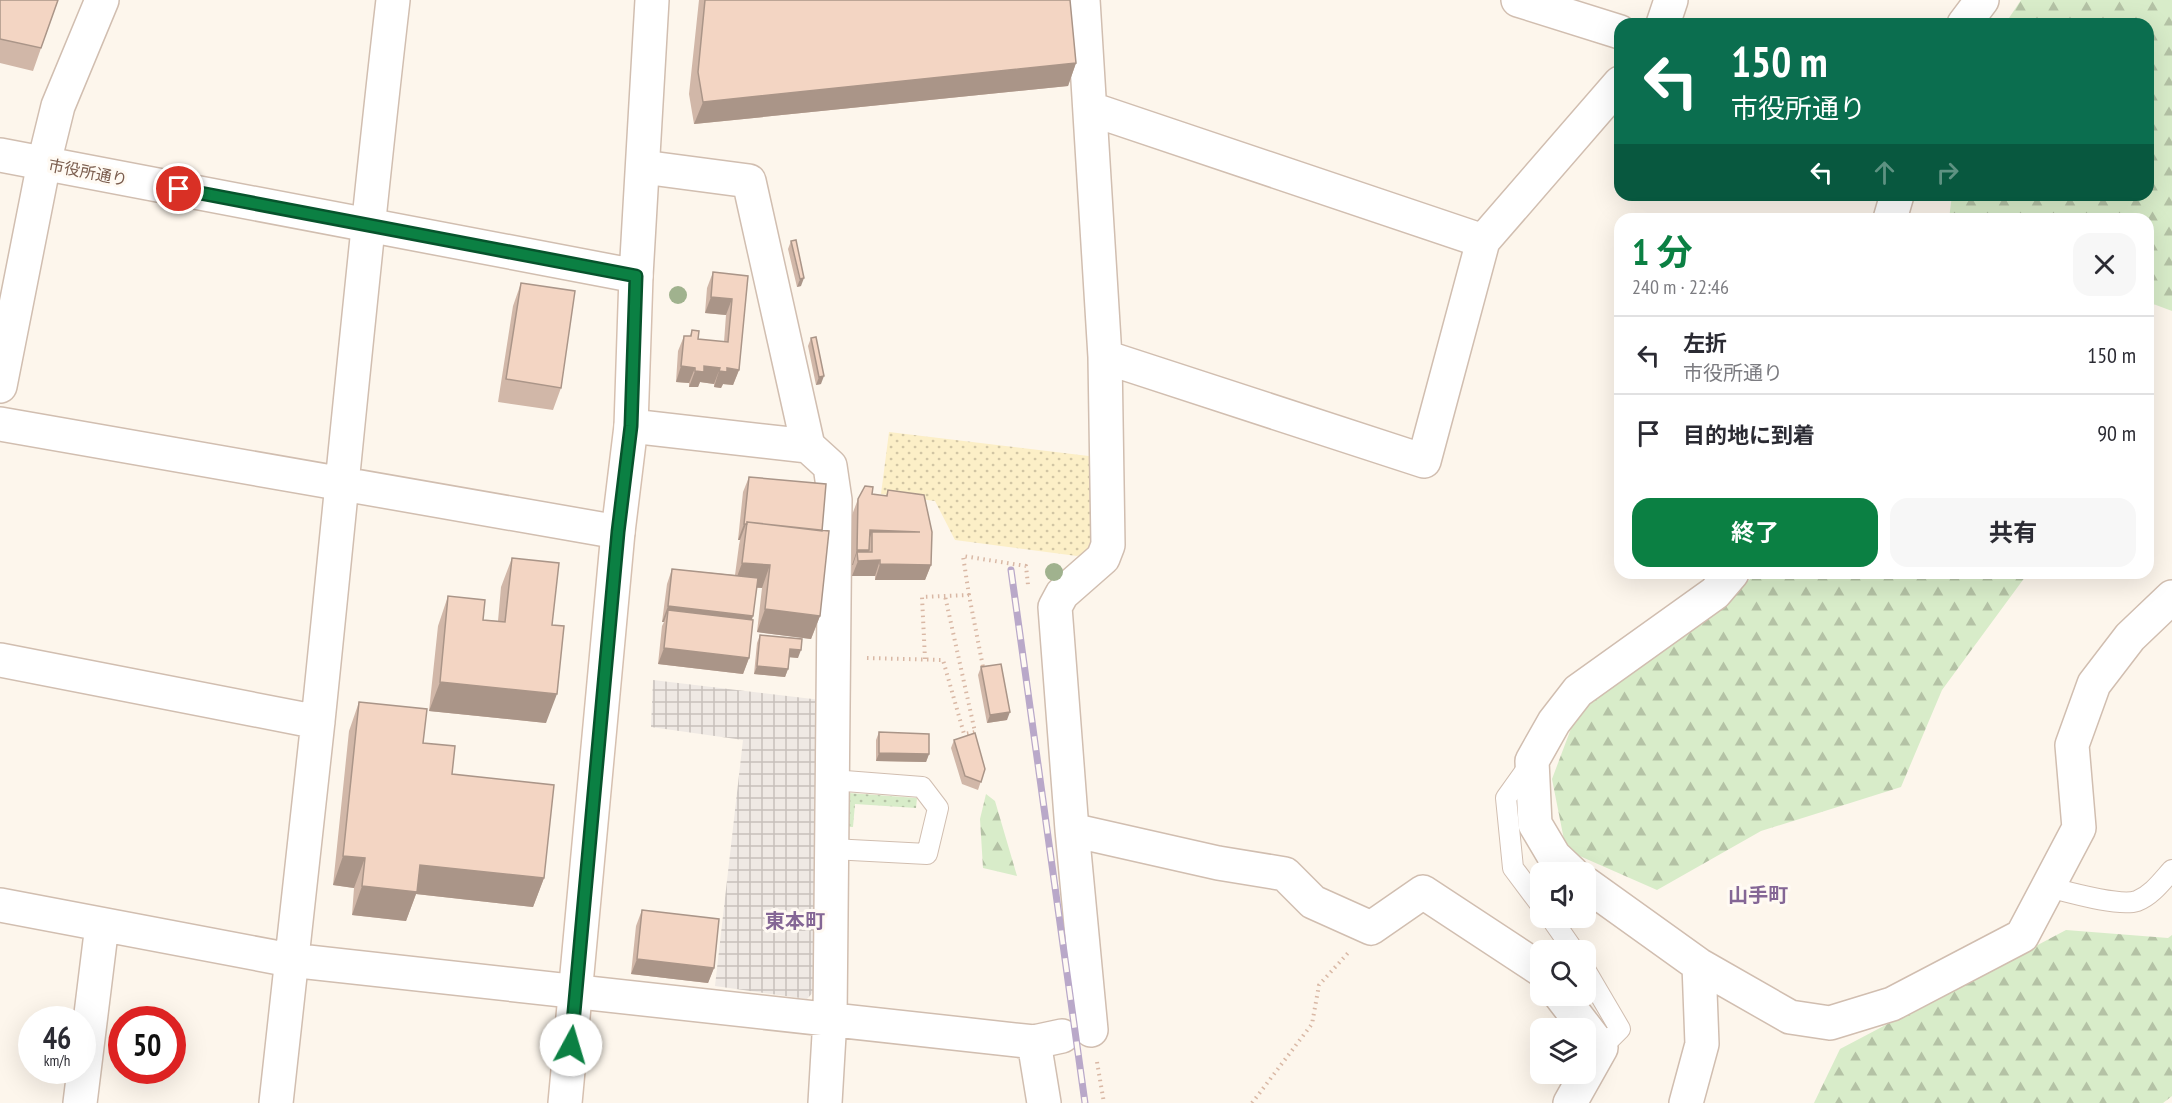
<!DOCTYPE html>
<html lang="ja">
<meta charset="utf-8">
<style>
:root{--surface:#fff;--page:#f7f7f7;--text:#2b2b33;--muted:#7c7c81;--line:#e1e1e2;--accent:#0b8043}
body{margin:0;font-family:"PT Sans Narrow","Noto Sans JP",sans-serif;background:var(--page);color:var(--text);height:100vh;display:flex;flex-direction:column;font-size:22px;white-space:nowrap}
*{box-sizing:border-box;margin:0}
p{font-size:20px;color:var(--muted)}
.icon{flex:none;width:33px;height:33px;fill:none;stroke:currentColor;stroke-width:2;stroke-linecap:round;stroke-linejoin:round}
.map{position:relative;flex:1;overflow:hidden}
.drawer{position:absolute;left:1614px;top:213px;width:540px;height:366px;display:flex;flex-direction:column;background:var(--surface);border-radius:18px;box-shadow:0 6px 24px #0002}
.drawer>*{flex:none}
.hud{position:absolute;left:1614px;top:18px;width:540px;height:183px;border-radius:18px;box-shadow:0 6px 24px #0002;background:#0b6e4f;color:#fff;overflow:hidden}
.tools{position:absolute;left:1530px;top:862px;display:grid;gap:12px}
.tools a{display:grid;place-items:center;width:66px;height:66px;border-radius:12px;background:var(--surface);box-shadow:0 6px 24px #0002;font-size:30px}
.speed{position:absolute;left:18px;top:1006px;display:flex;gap:12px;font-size:30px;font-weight:700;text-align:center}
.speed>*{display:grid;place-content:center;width:78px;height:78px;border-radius:50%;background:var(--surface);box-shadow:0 6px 24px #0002;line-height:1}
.speed small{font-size:15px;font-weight:400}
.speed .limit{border:9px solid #d22;background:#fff;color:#111}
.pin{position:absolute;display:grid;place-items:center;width:51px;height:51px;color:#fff;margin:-26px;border:3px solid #fff;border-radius:50%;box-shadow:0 2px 6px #0007}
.me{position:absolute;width:66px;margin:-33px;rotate:6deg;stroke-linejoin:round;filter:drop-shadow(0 0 4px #0008)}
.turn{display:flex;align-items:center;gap:21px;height:126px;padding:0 18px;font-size:27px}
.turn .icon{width:78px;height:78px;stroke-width:2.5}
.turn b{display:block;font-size:42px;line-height:51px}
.lanes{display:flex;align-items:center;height:57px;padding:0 18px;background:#0003;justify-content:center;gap:30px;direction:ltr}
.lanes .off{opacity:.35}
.round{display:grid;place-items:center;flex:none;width:63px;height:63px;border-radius:18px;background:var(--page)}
.summary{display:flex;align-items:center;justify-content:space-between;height:102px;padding:0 18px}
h1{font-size:36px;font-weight:700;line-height:45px;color:var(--accent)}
.action{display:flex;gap:12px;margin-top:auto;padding:12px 18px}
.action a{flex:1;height:69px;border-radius:18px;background:var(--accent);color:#fff;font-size:24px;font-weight:700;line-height:69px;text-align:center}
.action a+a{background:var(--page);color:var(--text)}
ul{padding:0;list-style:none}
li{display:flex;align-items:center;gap:18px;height:78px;padding:0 18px;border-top:2px solid var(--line)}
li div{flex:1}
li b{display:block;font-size:22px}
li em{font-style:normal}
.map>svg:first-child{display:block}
.industrial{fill:url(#industrial-grid)}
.grass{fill:url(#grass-dots)}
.forest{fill:url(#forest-firs)}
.sand{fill:url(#sand-dots)}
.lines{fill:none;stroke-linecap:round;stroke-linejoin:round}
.service-casing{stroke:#d1beb0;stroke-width:22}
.minor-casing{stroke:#d1beb0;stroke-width:36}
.tertiary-casing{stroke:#d1beb0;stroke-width:36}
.secondary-casing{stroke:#d6c0b0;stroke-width:36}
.path{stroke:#d9b8a5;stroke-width:4;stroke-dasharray:1.5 4.5;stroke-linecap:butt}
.service{stroke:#fff;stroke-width:20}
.minor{stroke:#fff;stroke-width:33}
.tertiary{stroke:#fff;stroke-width:33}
.secondary{stroke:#fff;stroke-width:33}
.rail-casing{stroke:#b9a8c9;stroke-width:7}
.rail{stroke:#fffaf3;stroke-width:4.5;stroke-dasharray:14;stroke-linecap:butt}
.tree{fill:#a0b28e}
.wall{fill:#d1b7a8}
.shaded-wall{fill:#aa9588}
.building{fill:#f3d5c3;stroke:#aa9588;stroke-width:1.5}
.route-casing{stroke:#07532c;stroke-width:15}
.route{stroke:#0b8043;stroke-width:10}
.labels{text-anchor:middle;stroke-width:6;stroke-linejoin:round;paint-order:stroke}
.street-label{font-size:16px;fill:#7a5c4d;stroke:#fffaf3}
.quarter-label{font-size:20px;font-weight:bold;fill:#846695;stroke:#fffaf3}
</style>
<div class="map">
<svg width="2172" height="1103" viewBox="0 0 2172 1103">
<defs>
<pattern id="industrial-grid" width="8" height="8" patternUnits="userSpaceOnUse" patternTransform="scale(1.5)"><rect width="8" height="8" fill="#efe9e4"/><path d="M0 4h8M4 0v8" fill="none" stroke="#c7c0bb"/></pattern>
<pattern id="grass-dots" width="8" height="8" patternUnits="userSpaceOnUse" patternTransform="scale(1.5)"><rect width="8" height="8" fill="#d8ecc9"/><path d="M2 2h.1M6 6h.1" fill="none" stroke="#b4c2a5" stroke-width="1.8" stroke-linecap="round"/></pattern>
<pattern id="forest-firs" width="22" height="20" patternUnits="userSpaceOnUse" patternTransform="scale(1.5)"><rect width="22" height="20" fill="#d8ecc9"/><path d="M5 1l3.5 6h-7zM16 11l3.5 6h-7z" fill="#b4c2a5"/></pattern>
<pattern id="sand-dots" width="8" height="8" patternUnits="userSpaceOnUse" patternTransform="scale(1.5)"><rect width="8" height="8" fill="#fcefc7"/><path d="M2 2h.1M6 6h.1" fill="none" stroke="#d1c5a4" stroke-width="1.8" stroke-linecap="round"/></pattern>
</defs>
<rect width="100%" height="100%" fill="#fdf6ec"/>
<path class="industrial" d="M653,680L821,700L817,988L807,999L715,986L743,740L651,727Z"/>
<path class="grass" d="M849,793L917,798L916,808L855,804L853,827H847Z"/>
<path class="forest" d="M2021,0H2172V311L2148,302V219H1949L1952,195H2148V24H2005Z
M1755,573H2028L1942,690L1901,787L1761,831L1657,890L1566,850L1552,779L1581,702L1753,577Z
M986,794L995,801L1017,876L983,868L980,819Z
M2066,930L2168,938L2172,935V1096L2163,1103H1814L1840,1049Z"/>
<path class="sand" d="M889,432L1097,457L1096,537L1089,552L1077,556L955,540L935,501L881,494Z"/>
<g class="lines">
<defs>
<path id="service" d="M1531,763L1506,798L1513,868L1540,904
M832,849L927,854L938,808L922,787L832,780
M2048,887C2068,892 2119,907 2137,901C2152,895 2162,881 2172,870
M1551,918L1574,951
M1586,971L1620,1029L1601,1048"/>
<path id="minor" d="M1083,0L1105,357L1424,461L1483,241L1620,83
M1518,0L1620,32
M1663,24L1671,0
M1964,24L1982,0
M1091,109L1483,241
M1890,219L1897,195
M0,386L44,163L58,106L102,0
M0,424L618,532
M631,426L808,446L749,181L643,167
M808,446L830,466L835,500L830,1018L825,1103
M0,660L318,722
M1072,830L1218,863L1285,874L1313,902L1371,928L1423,892L1540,969
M1572,873L1554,856L1535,824L1532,761L1554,722L1578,691L1715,593L1732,573
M1586,884L1699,965L1790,1017L1830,1023L1892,1004L2022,936L2079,828L2072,745L2094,684L2130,637L2172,597
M0,905L290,960L1034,1042L1062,1036
M1561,996L1601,1048L1570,1103
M1091,1030L1072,830L1055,607L1062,594L1103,558L1108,545L1105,357
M1034,1042L1044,1103
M80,1103L102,925
M276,1103C289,975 304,848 318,721C343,480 365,240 393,0
M1686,1103L1702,1044L1699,965"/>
<path id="tertiary" d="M0,155L636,276L652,0"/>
<path id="secondary" d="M565,1103L618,532L631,426L636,276"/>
</defs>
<use href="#service" class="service-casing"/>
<use href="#minor" class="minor-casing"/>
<use href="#tertiary" class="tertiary-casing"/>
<use href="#secondary" class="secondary-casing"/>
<path class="path" d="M969,595L963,556L1026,566L1028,585
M867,658L943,660L964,734L975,732L945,596
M925,659L922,597L969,595L983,667
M1097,1062L1104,1103
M1252,1103L1312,1024L1319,985L1348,953"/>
<use href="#service" class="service"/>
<use href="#minor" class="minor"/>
<use href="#tertiary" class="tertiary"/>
<use href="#secondary" class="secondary"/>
<defs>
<path id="rail" d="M1011,570L1085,1103"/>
</defs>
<use href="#rail" class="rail-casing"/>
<use href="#rail" class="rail"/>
</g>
<g class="tree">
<circle cx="678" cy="295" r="9"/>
<circle cx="1054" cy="572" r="9"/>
</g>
<path class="wall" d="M0,0H58L33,71L0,63Z
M699,0H1070L1076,63L1068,86L694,124L689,94Z
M791,241L801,286L797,287L788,249Z
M713,272L748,276L739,370L733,385L723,384L721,388L714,387V384L700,382L698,387H689V383L676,382L678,351L684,336H690L692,330L698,339L724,342L726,315L705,313L707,288Z
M521,283L561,388L553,410L498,402L513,306Z
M811,338L821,384L816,385L808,346Z
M749,477L822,531L820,616L811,639L757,632L762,588H757L752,619L749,658L743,674L658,664L662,626L664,622H662L667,584L672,569L735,575L739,545L740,540H738L743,492Z
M888,490L931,565L925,580H875V576H852V515L858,499L872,494L886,496Z
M512,558L552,625L546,723L429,711L438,626L448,596L483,620L498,621L501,587Z
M760,635L798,658L789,657L788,669L785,677L754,674L757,643Z
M981,667L1007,720L987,723L978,675Z
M359,702L423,743L452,774L544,878L533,907L416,894L406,921L352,915L354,888L333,885L349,731Z
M879,732L929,754L926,762L876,761V740Z
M954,740L985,769L978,790L962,784L951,748Z
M642,910L714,968L708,983L631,974L636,926Z"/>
<path class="shaded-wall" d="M1076,63L1068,86L694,124L703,102Z
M804,278L801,286L797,287L800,279Z
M711,297L732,299L726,315L705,313Z
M681,366L695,368L689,383L676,382Z
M704,366L720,368L714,384L700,382L698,387H689L695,371Z
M727,368L739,370L733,385L723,384L721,388L714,387L719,371Z
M824,376L821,384L816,385L819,377Z
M744,524H746L740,540H738Z
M870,530L920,532H872L867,546Z
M857,550H869L866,561L880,560L875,576H852L858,561L857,552L853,565H852Z
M742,563L770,565L762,588L734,585Z
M880,564L931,565L925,580H875Z
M668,606L753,616L748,632L668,610L664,622H662Z
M765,609L820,616L811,639L757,632Z
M664,648L749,658L743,674L658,664Z
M790,649L801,650L798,658L787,657Z
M757,666L788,669L785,677L754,674Z
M440,682L557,694L546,723L429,711Z
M1010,712L1007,720L987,723L990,715Z
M879,753L929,754L926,762L876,761Z
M343,856L365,858L354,888L333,885Z
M420,865L544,878L533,907L416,894L406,921L352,915L362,886Z
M637,959L714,968L708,983L631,974Z"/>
<path class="building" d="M0,0H58L41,48L0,39Z
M705,0H1070L1076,63L703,102L698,72Z
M796,240L804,278L800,279L791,241Z
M713,272L748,276L739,370L727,368V372L719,371L720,368L704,366V372L695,371V368L681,366L684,336H691L692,330L699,331L698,339L728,342L732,299L711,297Z
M521,283L575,291L561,388L506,379Z
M816,337L824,376L819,377L811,338Z
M749,477L826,484L822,531L747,522V524H744Z
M865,486L873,487L872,494L887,496L888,490L924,495L932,532L931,565L880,564V560L858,561L857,552H872V532H920L870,530L869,550H857L858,499Z
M747,522L829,531L820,616L765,609L770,565L742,563Z
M512,558L559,563L552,625L564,626L557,694L440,682L448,596L485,600L483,620L505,622Z
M672,569L758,578L753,616L668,606Z
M668,610L753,620L749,658L664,648Z
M760,635L802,639L801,650L790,649L788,669L757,666Z
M1001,664L1010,712L990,715L981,667Z
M359,702L427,709L423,743L455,746L452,774L554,785L544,878L420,865L417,892L362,886L365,858L343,856Z
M879,732L929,734V754L879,753Z
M975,733L985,769L981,782L965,776L954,740Z
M642,910L719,919L714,968L637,959Z"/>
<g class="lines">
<defs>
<path id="route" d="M179,189L636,276L631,426L618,532L571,1045"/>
</defs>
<use href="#route" class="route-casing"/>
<use href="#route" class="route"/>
</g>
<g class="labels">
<g class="street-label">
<text transform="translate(88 172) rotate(11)" y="6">市役所通り</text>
</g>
<g class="quarter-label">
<text x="1758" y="902">山手町</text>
<text x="795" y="928">東本町</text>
</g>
</g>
</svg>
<div class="tools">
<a><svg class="icon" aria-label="sound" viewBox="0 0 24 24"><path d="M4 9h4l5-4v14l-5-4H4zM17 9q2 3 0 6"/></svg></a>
<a><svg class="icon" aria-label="search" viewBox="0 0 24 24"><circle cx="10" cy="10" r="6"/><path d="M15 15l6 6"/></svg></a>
<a><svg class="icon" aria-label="layers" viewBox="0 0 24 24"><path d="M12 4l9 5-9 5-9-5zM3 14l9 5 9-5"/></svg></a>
</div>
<div class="speed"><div>46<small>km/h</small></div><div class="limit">50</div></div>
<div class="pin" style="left:179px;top:189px;background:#d93025"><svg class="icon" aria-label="arrive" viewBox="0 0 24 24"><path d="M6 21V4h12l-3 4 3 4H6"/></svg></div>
<svg class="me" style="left:571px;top:1045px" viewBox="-20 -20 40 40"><circle r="19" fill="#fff"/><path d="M0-13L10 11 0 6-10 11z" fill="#0b8043"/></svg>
<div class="hud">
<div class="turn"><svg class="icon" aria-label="left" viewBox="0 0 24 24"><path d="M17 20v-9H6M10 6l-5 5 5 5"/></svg><div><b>150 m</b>市役所通り</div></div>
<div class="lanes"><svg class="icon" aria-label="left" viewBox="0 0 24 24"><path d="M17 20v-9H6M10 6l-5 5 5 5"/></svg><svg class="icon off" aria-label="ahead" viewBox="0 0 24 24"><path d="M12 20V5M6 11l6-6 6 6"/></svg><svg class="icon off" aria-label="right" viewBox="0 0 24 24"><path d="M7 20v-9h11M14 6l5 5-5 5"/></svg></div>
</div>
<section class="drawer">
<div class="summary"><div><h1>1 分</h1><p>240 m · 22:46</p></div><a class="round"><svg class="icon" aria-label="close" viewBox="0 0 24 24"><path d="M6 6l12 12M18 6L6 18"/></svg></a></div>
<ul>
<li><svg class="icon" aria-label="left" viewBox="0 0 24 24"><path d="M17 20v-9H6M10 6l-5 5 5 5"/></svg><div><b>左折</b><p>市役所通り</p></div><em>150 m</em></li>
<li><svg class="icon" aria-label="arrive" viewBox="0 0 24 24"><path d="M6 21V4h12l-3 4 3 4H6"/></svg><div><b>目的地に到着</b></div><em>90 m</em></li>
</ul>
<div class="action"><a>終了</a><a>共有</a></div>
</section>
</div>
